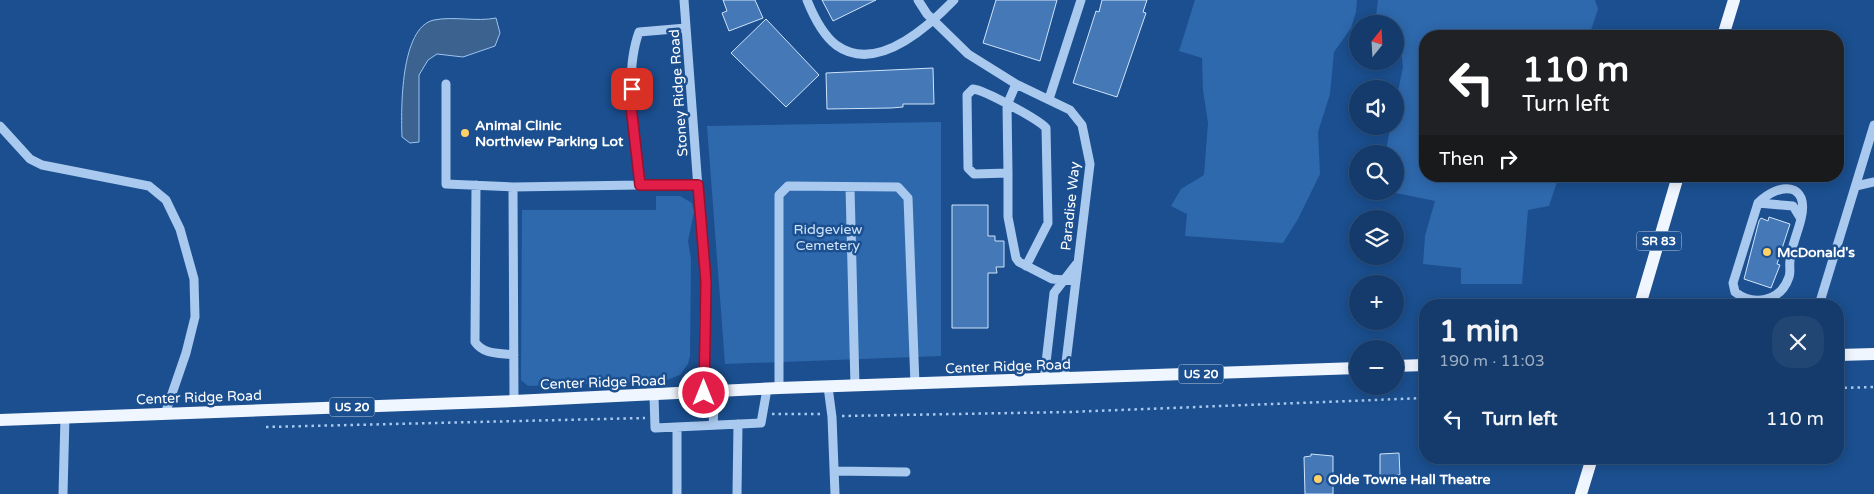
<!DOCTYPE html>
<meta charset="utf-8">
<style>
:root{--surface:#143b6b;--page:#214673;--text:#f1f3f6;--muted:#9dadc1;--line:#33557e}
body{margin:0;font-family:"Varela Round",sans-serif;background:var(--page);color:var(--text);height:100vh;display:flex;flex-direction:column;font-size:19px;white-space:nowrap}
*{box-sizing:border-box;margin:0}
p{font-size:16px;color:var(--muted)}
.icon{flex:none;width:28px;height:28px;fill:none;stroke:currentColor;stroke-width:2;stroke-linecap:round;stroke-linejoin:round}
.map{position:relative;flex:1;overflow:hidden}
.panel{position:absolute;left:1419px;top:299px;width:425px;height:165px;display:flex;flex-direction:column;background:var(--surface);border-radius:20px;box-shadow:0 2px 12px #0003,0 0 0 1px var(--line)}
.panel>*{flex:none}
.top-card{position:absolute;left:1419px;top:30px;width:425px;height:152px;border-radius:20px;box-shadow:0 2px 12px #0003,0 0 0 1px var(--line);background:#202124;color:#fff;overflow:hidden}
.needle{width:32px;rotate:18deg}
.buttons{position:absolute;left:1349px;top:15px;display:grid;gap:10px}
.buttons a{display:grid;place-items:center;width:55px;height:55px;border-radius:50%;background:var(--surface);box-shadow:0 2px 12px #0003,0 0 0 1px var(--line);font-size:25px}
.pin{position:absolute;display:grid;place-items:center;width:42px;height:42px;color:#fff;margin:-21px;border-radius:10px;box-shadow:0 2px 8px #0006}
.me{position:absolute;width:55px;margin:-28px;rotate:0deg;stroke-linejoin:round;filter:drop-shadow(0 0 4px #0008)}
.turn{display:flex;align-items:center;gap:18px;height:105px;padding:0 20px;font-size:22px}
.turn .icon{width:65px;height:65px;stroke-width:2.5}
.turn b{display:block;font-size:35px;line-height:42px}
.then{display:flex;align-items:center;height:48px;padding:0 20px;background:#0003;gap:10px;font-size:19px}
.round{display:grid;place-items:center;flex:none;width:52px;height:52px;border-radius:20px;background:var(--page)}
.head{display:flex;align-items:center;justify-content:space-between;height:85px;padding:0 20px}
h1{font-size:30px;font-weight:700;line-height:38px}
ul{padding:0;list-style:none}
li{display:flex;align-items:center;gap:15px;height:70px;padding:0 20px}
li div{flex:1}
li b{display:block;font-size:19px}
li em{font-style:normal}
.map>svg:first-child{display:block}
.green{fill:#2e69ad}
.water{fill:#3c6290;stroke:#9cc4f0}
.building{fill:#4478b7;stroke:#cfe3fa}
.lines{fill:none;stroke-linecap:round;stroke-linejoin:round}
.path{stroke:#a9c9ee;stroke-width:2.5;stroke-dasharray:2.5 4;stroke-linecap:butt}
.minor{stroke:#a9c9ee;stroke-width:9}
.major{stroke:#f0f6ff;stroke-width:12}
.route-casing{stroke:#92132f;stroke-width:12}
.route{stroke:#e11d48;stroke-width:9}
.poi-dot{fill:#ffd166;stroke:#1b4f8f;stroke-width:2}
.labels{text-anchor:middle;stroke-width:5;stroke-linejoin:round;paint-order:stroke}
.shield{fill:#1b4f8f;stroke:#bbcadd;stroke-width:1}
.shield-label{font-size:12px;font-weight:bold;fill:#fff}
.street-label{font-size:14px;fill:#fff;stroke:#1b4f8f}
.poi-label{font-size:14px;font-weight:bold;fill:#fff;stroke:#1b4f8f;text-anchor:start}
.park-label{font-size:14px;fill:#cfe3fa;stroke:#1b4f8f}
</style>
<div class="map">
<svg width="1874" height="494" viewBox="0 0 1874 494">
<rect width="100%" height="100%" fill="#1b4f8f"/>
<path class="green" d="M1195,0H1357L1356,12L1351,28L1334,52L1330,94L1318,132L1320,174L1298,219L1283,243L1185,236L1187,214L1171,206L1181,189L1204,175L1208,123L1203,90L1202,58L1179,51Z
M1378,0H1595L1598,9L1589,36H1425V176H1559L1549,206L1528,210L1522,284H1461V268L1423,264L1425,236L1435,201L1386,191H1395V154H1385L1391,126H1395V106L1403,67L1400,43L1395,42V24H1375Z
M941,122V356L725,364L707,126Z
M656,196H680L692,203L694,212L688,241L691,259L690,356L688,364L680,375L664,381L528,386L521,380L522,210H656Z"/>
<path class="water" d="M496,18L500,33L495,46L463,57L437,54L428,60L419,75V142L410,143L402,137C401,110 400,27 434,20C454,16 476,22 496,18Z"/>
<path class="building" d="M723,0H755L763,18L729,31L722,13L727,11Z
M822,0H876L833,21Z
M996,0H1057L1040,61L983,43Z
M1102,0H1147L1143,12L1146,13L1117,97L1073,83L1096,11L1099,12Z
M766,19L819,75L786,107L731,53Z
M933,68L934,104H903V107L891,108L827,109L826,73Z
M952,205H988V236H995V241H1004V267H996L997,273H988V328H952Z
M1769,217L1790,224L1777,264L1780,265L1771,288L1744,279L1759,221L1761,218L1768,221Z
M1399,453L1400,475L1380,476V454Z
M1311,454L1333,456V494H1305L1304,457L1311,456Z"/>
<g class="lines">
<path class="path" d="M1838,388L1874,387
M772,414H822
M842,416L1069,412L1425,398
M266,427L645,418"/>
<path class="minor" d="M684,0L705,282L703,393
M807,0C813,15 822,34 836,45C876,74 927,28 954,0
M918,0L927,14L968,54L1016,84L1070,110L1082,125L1090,164L1064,379
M686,28L639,32C623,75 635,140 640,185H698
M446,84V184L513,187
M1016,84L1007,105L1008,173V217L1016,258L1019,262L1052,279L1076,281
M1049,99L1081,0
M0,126L30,159L42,165L149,186L166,200L180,229L194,279L195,317L186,353L165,414
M1008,173L974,174L968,168L967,95L973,89C984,90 1038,119 1046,128L1048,223L1026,266
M476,185L475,342C484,355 499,353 514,355
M1856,186L1874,182
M850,187L855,386
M1758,203L1793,206L1801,219C1798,232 1791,247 1790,261C1789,266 1791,271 1789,277C1781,301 1754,307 1735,292L1733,283L1758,203C1780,181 1810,183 1801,219
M1819,305L1874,125
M1044,380L1054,293L1078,262
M828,387L832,417L835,494
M779,388V195L788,186L898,187L908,198L915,384
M654,395L655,428L761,423L767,389
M514,401L513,187L640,185
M713,425L715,392
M677,427V494
M834,471L906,472
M63,494L65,417
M737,494L738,424"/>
<path class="major" d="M1723,36L1734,0
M1640,305L1678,176
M1838,355L1874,354
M1395,366L1425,365
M0,420L514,401L779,388L1358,368
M1581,494L1592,458"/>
</g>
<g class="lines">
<defs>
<path id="route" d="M632,89L631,106L640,185H698L706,282L704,393"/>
</defs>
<use href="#route" class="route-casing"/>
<use href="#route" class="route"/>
</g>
<g class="poi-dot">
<circle cx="465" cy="133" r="5"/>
<circle cx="1767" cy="252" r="5"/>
<circle cx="1318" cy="479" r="5"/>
</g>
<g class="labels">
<g class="shield">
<rect x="1636.5" y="231.5" width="45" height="19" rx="4"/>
<rect x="1178.5" y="364.5" width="45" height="19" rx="4"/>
<rect x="329.5" y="397.5" width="45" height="19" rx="4"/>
</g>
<g class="shield-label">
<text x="1659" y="245">SR 83</text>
<text x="1201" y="378">US 20</text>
<text x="352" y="411">US 20</text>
</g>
<g class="street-label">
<text transform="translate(678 93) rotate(-94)" y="5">Stoney Ridge Road</text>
<text transform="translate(1070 206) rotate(-84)" y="5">Paradise Way</text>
<text transform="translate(1008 366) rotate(-2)" y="5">Center Ridge Road</text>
<text transform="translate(603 382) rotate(-2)" y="5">Center Ridge Road</text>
<text transform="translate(199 397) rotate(-2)" y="5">Center Ridge Road</text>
</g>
<g class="poi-label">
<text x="475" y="130">Animal Clinic<tspan x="475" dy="16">Northview Parking Lot</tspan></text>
<text x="1777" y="257">McDonald's</text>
<text x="1328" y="484">Olde Towne Hall Theatre</text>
</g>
<g class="park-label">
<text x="828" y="234">Ridgeview<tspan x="828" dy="16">Cemetery</tspan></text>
</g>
</g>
</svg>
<div class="buttons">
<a><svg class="needle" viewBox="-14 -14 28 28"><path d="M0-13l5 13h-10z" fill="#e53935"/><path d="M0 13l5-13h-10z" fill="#9dadc1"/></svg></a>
<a><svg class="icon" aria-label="sound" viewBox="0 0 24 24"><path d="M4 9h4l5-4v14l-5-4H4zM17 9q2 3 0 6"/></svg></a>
<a><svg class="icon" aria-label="search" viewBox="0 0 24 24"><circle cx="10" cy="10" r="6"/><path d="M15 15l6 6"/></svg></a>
<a><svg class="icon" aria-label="layers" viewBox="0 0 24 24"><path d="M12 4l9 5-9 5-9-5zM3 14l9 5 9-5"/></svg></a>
<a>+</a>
<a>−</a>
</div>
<div class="pin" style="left:632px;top:89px;background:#d93025"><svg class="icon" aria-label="arrive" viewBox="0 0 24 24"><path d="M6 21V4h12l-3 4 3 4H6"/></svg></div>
<svg class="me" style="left:704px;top:393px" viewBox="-20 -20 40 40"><circle r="17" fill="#e11d48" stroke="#fff" stroke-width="3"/><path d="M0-11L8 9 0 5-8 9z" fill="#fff"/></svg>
<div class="top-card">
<div class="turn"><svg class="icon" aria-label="left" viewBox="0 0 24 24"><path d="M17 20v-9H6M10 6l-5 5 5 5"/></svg><div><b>110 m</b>Turn left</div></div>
<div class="then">Then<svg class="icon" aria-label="right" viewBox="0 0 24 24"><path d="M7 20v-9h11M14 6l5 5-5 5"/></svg></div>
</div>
<section class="panel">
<div class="head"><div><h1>1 min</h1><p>190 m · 11:03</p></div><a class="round"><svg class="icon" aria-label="close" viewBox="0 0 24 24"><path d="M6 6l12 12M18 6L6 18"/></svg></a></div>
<ul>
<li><svg class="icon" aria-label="left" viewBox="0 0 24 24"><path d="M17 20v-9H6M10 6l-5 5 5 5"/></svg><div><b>Turn left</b></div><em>110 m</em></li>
</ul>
</section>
</div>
